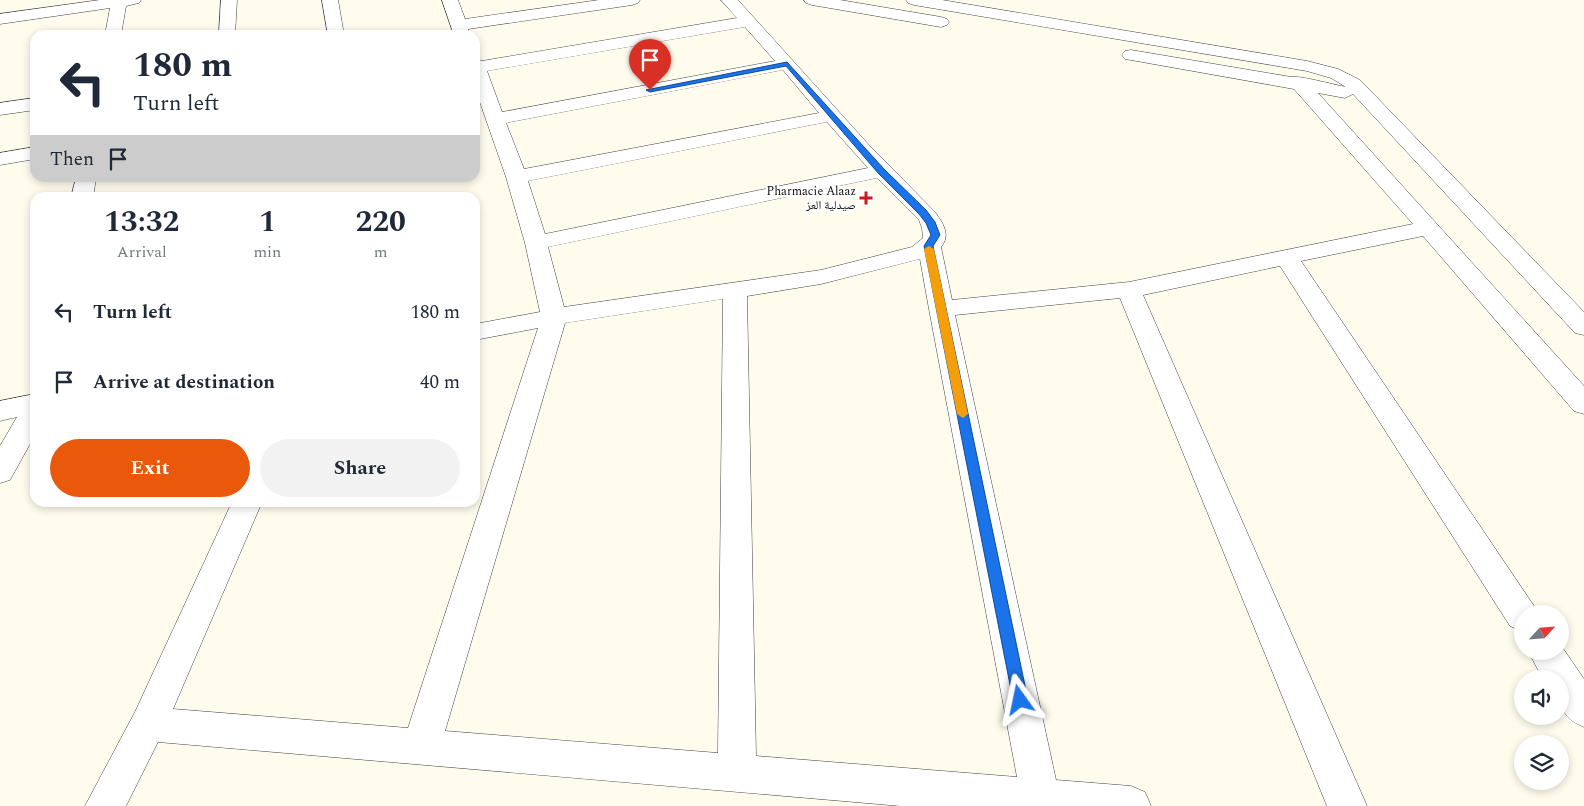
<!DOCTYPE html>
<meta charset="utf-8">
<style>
:root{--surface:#fff;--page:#f2f2f3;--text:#1f2937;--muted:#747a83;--accent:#ea580c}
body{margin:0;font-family:Spectral,"Noto Naskh Arabic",serif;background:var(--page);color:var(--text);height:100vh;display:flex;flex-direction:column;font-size:19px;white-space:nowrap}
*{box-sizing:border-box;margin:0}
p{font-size:16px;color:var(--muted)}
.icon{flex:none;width:28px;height:28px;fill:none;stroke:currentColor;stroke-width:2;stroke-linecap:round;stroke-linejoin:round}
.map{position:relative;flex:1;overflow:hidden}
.drawer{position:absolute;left:30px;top:192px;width:450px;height:315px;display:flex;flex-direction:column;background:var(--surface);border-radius:15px;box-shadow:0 2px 8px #0003}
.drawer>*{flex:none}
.top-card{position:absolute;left:30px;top:30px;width:450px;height:152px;border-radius:15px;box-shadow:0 2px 8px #0003;background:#fff;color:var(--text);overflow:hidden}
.needle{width:32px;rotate:64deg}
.buttons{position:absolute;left:1514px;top:605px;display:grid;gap:10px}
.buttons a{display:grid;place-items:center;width:55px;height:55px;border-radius:50%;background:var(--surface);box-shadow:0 2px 8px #0003;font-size:25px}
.pin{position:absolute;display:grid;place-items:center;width:42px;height:42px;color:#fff;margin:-51px -21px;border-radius:50% 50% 50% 0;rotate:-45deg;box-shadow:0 0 5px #0007}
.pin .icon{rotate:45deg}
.me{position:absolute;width:55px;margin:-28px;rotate:348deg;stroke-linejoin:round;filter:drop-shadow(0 0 4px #0008)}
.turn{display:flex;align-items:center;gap:18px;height:105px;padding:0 20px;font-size:22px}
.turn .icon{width:65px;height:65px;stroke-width:2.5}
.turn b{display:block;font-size:35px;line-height:42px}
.then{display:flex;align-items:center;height:48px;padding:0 20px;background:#0003;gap:10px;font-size:19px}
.eta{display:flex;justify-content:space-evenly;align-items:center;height:85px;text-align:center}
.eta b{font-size:30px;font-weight:700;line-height:35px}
.cta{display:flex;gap:10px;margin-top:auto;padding:10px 20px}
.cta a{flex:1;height:58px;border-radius:30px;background:var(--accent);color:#fff;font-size:20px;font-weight:700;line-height:58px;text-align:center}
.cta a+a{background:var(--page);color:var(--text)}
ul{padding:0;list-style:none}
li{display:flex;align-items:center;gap:15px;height:70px;padding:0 20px}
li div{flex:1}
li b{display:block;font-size:19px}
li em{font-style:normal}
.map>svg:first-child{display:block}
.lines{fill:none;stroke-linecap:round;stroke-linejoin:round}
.street-casing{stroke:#404040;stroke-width:1}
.street{fill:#fff;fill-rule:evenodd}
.route{fill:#1a73e8;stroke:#114b97}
.slow{fill:#f59e0b}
.poi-dot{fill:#ca1720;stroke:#fff;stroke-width:2}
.labels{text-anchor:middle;stroke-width:5;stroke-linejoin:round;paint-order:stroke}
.far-poi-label{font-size:12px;fill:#0d0d0d;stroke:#fff;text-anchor:end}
</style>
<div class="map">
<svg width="1584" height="806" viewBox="0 0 1584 806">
<rect width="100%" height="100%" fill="#fffbed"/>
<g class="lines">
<defs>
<path id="street" d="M100,0H141L139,3L126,6L121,35H105L110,8L0,24V14Z
M221,0H237L235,35H219Z
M322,0H338L344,35H328Z
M442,0H458L465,19L599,0H640L638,3L632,5L468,29L470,35H454Z
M721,0H738L869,145L935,212C943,223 951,235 941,247L952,300L1129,282L1413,224L1294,89L1131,60L1125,59L1122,55L1125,51L1131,50L1291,77C1298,75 1335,85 1346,87L1331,78L1307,71L914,5L908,3L906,0H942L1307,61L1338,69L1360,80L1584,312V335L1575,333L1353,94L1345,98L1318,93L1584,386V414L1574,411L1423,236L1301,261L1534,606L1538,614H1522V631L1510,626L1280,266L1143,295L1367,806H1327L1120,298L955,315L1056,780L1131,786L1145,792L1151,806H901L158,742L126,806H85L135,712L232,502H262L173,709L408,728L538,328L475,340V324L540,312L525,243L506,177L475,88V58L482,61L737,18ZM745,27L775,61L502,112L487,71ZM783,70L819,113L524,169L506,123ZM827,122L868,168L545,234L528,181ZM877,178L919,220L922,228L923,238L912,247L821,270L564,307L548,247ZM920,259L929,309L1017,777L756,756L747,296L821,284ZM723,299L718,753L445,731L565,323Z
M804,0H840L941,17L947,19L949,22L947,25L941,27L812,5L806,3Z
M35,98V110L0,115V103Z
M35,147V159L0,165V153Z
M76,178H96L93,198H71Z
M35,394V435L10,480L0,483V446L17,417L0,421V401Z
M1560,644L1584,679V727C1559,717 1560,703 1560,679H1543L1528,651H1560Z"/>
</defs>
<use href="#street" class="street-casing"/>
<use href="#street" class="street"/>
</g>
<path class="route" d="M787,62L884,169L926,210L935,222L940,235L933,246L1028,700L1026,705L1020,707L1015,705L1013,700L924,246L931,235L926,223L919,214L878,173L786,66L650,92L646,90Z"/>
<path class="slow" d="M929,246L934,249L968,414L963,418L957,414L924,249Z"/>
<path class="poi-dot" d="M863.5 190.5h5v5h5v5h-5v5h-5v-5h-5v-5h5z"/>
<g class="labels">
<g class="far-poi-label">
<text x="856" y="195">Pharmacie Alaaz<tspan x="856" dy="14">صيدلية العز</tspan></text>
</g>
</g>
</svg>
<div class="buttons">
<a><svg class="needle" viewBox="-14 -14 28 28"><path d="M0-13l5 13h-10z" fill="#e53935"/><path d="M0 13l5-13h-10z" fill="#747a83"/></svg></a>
<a><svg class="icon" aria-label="sound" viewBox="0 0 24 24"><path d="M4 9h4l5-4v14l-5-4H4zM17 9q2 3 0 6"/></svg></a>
<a><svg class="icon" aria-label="layers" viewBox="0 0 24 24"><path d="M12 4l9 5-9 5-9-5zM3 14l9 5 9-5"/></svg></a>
</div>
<div class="pin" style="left:650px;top:90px;background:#d93025"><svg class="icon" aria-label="arrive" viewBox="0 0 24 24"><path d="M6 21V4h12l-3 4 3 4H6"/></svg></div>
<svg class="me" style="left:1020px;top:700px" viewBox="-20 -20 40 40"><path d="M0-17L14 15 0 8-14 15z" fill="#1a73e8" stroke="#fff" stroke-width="4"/></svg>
<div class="top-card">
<div class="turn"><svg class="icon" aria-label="left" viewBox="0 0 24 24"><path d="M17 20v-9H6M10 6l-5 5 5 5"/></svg><div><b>180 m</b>Turn left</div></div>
<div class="then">Then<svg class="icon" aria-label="arrive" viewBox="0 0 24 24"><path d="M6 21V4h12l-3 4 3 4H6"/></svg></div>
</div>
<section class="drawer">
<div class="eta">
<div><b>13:32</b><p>Arrival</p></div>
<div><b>1</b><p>min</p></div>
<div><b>220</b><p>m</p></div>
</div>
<ul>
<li><svg class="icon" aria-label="left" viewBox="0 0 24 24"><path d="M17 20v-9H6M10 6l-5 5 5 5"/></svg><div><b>Turn left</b></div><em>180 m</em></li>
<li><svg class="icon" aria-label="arrive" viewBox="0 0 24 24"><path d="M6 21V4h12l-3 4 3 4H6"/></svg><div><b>Arrive at destination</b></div><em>40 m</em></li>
</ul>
<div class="cta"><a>Exit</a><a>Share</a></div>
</section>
</div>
